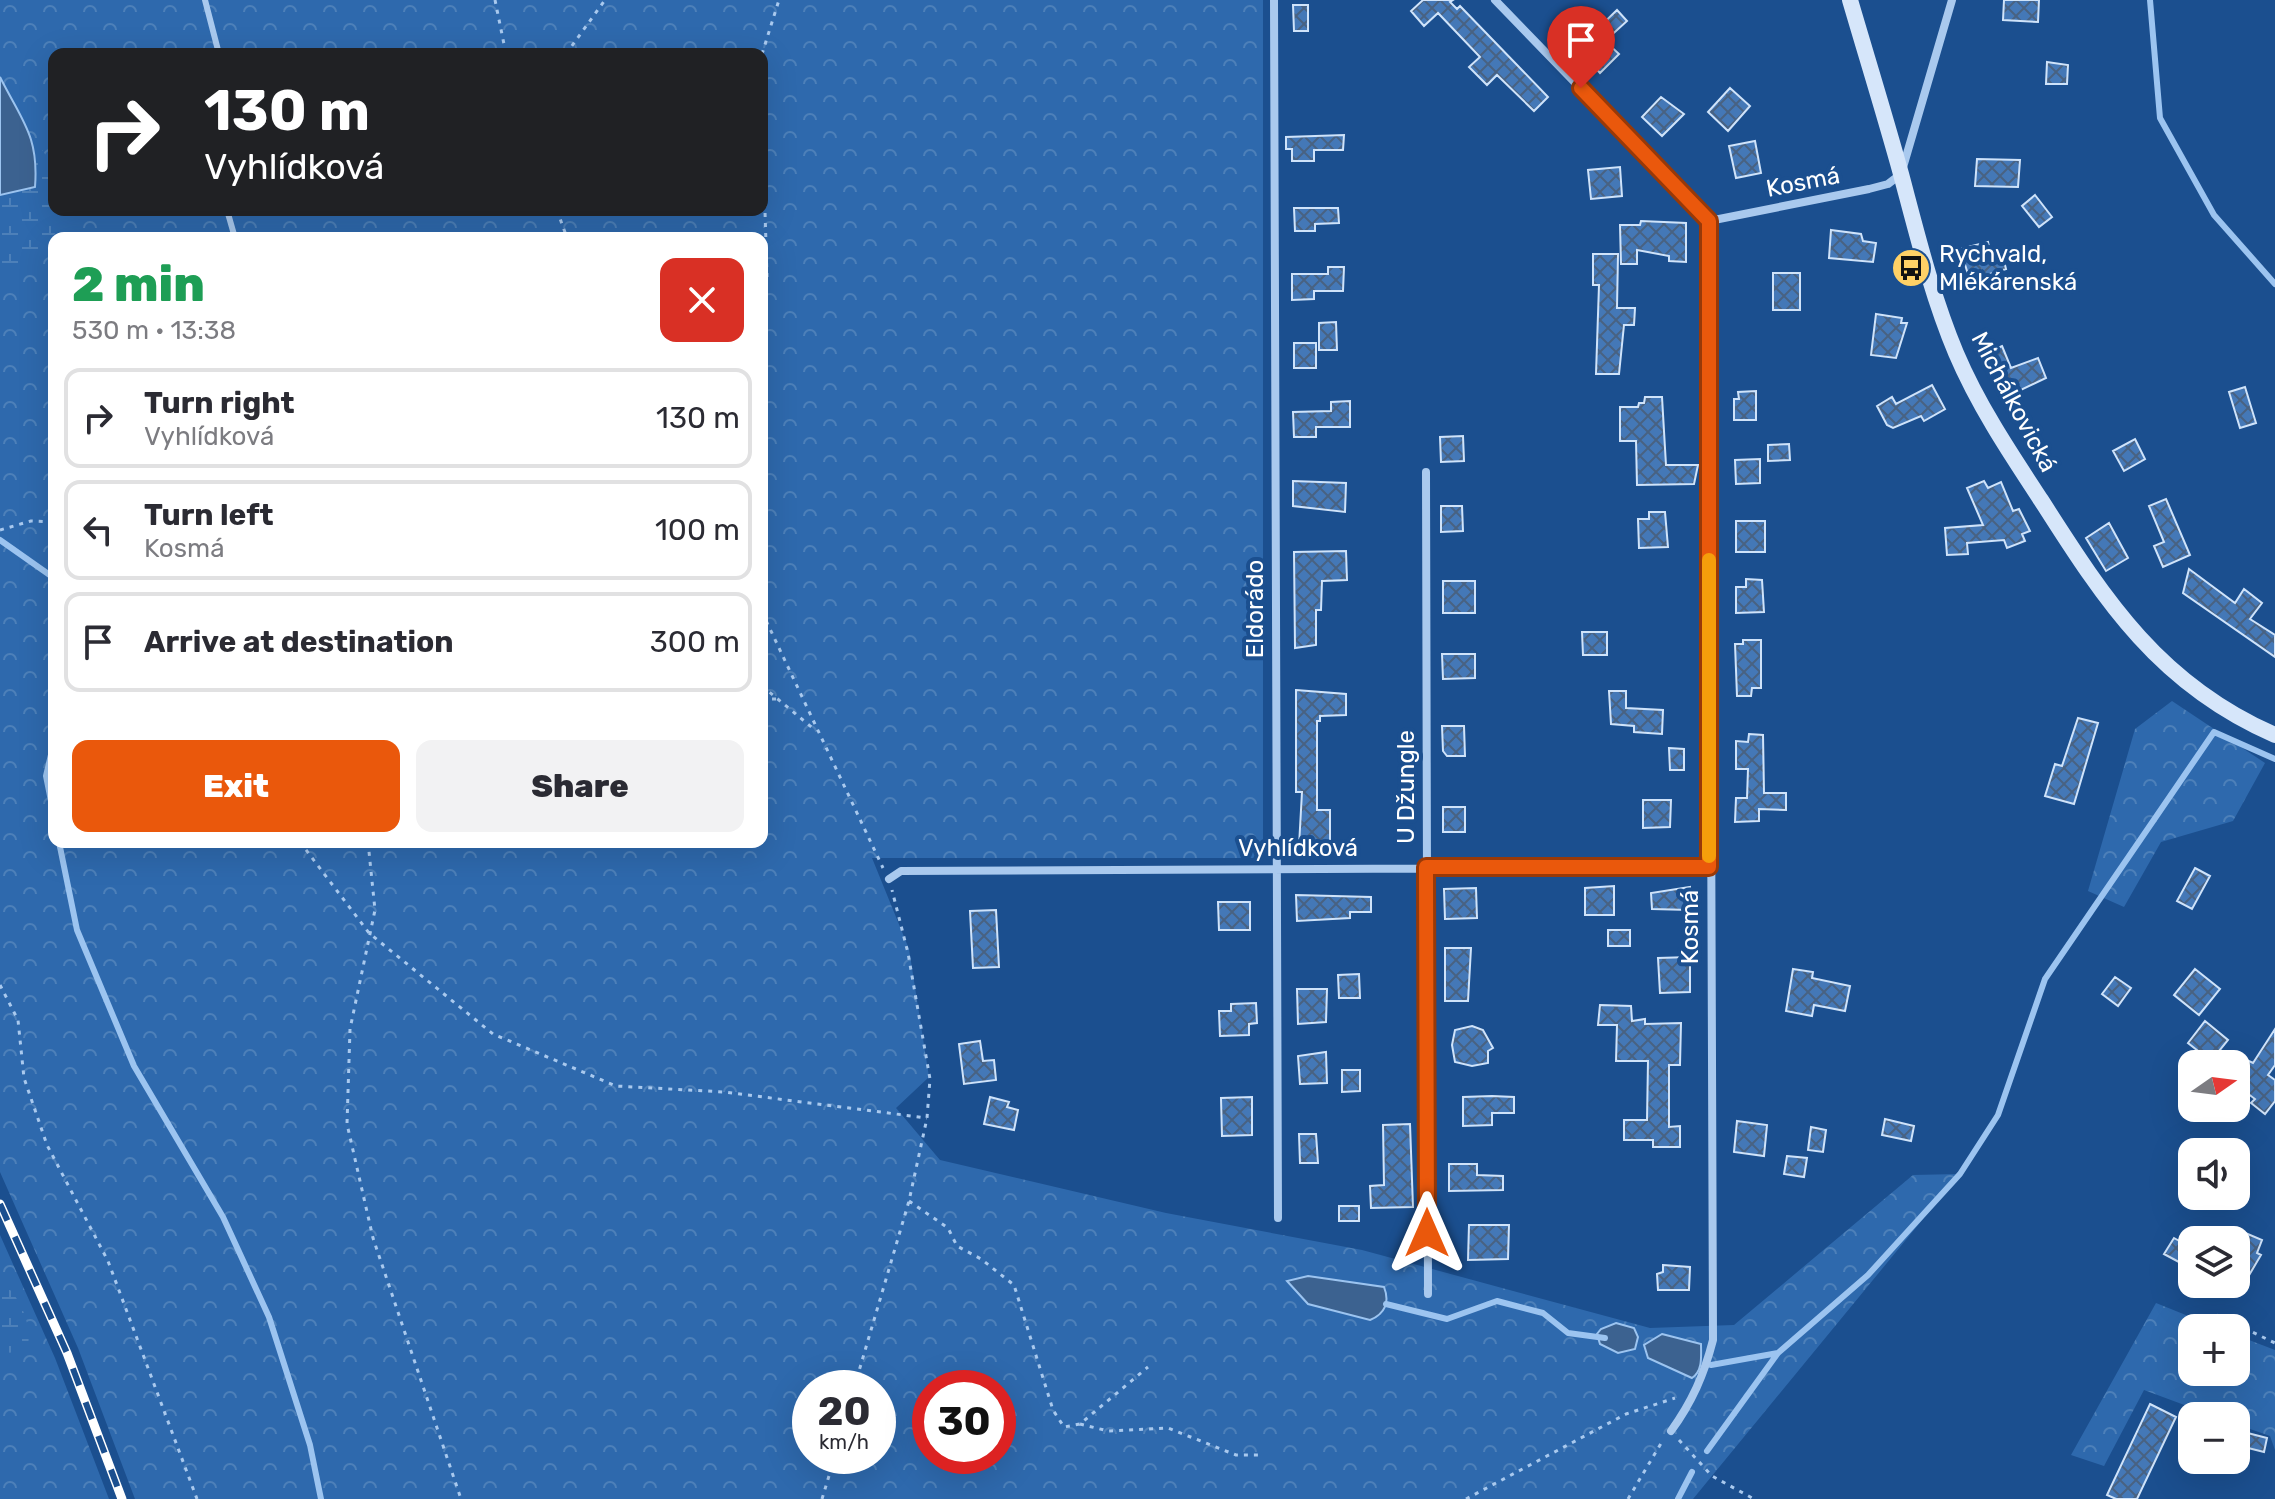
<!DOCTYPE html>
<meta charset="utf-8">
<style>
:root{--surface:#fff;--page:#f2f2f3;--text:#2b2b33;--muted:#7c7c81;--line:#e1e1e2;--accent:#ea580c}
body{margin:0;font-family:Rubik,sans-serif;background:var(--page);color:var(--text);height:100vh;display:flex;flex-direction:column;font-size:30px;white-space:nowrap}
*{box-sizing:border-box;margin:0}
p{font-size:26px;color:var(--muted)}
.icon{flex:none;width:44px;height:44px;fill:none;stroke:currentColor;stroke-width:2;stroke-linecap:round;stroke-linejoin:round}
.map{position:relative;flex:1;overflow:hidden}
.details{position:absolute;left:48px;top:232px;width:720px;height:616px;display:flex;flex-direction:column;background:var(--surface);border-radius:16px;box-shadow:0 8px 32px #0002}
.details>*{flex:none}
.guide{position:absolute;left:48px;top:48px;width:720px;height:168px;border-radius:16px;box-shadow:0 8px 32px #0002;background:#202124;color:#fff;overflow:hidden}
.needle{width:52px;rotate:76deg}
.controls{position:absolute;left:2178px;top:1050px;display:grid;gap:16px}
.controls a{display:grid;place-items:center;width:72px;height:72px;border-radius:16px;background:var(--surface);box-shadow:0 8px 32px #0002;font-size:40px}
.speed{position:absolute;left:792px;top:1370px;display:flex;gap:16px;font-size:40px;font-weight:700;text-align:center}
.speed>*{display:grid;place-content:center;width:104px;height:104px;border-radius:50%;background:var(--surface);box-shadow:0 8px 32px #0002;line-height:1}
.speed small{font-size:20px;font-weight:400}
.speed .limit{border:12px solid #d22;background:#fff;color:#111}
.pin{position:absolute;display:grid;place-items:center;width:68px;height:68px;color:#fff;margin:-82px -34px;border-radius:50% 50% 50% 0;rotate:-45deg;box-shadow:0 0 8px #0007}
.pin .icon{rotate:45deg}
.me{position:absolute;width:88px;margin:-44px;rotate:0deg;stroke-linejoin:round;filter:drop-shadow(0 0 6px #0008)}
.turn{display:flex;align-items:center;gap:28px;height:168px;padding:0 24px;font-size:36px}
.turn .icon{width:104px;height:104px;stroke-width:2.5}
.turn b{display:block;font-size:56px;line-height:68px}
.round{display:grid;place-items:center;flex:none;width:84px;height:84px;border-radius:16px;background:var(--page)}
.headline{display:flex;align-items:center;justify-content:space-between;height:136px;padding:0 24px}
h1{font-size:48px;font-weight:800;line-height:60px;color:#1e9e55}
.button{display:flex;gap:16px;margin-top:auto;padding:16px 24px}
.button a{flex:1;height:92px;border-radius:16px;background:var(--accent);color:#fff;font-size:32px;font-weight:800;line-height:92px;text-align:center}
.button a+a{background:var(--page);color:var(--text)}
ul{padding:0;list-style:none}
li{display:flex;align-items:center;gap:24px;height:100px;margin:0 16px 12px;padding:0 8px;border:4px solid var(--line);border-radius:16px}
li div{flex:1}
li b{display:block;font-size:30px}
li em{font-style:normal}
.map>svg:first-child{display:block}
.forest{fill:url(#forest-crowns);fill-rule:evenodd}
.wetland{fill:url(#wetland-marsh)}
.water{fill:#3c6290;stroke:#9cc4f0;stroke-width:2}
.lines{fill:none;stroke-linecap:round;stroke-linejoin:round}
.stream{stroke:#9cc4f0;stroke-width:6}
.building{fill:url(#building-cross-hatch);stroke:#cfe3fa;stroke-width:2}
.path{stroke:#a9c9ee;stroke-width:3;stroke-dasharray:4 6;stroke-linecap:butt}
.lane{stroke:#a9c9ee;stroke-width:6}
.street{stroke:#a9c9ee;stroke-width:8}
.secondary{stroke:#d6e6fa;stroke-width:16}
.rail-casing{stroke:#fff;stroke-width:9}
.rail{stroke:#1b4f8f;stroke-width:6;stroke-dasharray:18;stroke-linecap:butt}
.route-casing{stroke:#983908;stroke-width:20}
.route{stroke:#ea580c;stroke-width:14}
.slow{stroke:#f59e0b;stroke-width:14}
.labels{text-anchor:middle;stroke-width:8;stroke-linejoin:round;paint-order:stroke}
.street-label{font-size:24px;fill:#fff;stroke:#1b4f8f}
.poi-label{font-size:24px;fill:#fff;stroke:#1b4f8f;text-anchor:start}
</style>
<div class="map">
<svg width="2275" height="1499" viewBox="0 0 2275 1499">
<defs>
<pattern id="forest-crowns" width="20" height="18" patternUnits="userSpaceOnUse" patternTransform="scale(2)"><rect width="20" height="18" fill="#2e69ad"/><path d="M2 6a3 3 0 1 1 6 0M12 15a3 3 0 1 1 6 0" fill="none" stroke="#4d80b9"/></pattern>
<pattern id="wetland-marsh" width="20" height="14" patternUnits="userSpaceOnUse" patternTransform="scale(2)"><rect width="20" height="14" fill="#2e69ad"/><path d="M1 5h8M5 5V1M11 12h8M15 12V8" fill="none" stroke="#4d80b9"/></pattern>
<pattern id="building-cross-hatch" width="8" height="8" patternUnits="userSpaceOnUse" patternTransform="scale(2)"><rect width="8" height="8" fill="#4478b7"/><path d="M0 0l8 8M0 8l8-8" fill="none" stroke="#486282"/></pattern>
</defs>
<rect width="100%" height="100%" fill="#1b4f8f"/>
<path class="forest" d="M0,0H1263V858H872L909,949L929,1077L896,1108L940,1160L1166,1213L1362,1250L1650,1328L1734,1325L1913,1175L1960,1174L1693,1499H135L78,1348L0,1172ZM54,54H762V210H54ZM54,238H762V842H54ZM1308,1276L1384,1287L1386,1304L1380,1316C1343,1313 1310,1314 1288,1281ZM810,1388H878V1456H810ZM930,1388H998V1456H930Z
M2172,701L2265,763L2233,821L2161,842L2124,907L2088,891L2135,729Z
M0,1235L55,1358L109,1499H0Z
M2156,1303L2218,1328H2192V1372H2236V1335L2275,1350V1450L2270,1436L2236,1424V1416H2214L2144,1390L2104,1466L2071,1455Z"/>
<path class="wetland" d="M35,142C57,164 54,180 54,210H61C60,241 29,273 0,283V195L17,193L37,157Z
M8,1288C23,1302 34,1332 26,1352L0,1353V1292Z"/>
<path class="water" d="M0,77C22,121 39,136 35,187L0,195Z
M1308,1276L1384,1287C1390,1302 1385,1314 1370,1320L1308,1304L1287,1281Z
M1616,1323L1634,1328L1638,1337L1635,1349L1618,1353L1600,1344L1597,1334L1601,1329Z
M1662,1334L1701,1344C1701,1356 1703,1371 1692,1378L1648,1358L1644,1345Z"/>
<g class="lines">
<path class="stream" d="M2150,0L2160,118L2214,215L2275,284
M0,540L54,578
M54,742L46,776L54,816
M59,842L77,930L134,1066L223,1217L269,1317L310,1445L321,1499
M1386,1304L1447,1319L1497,1301L1543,1313L1568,1333L1605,1338
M1711,1365L1778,1353
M1707,1451L1778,1353L1868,1275L1960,1174L1998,1115L2045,979L2214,732L2275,759
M1678,1499L1692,1472"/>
</g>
<path class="building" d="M1423,0H1453L1450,2L1457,9L1460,6L1548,97L1534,111L1497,75L1487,85L1469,67L1480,57L1438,13L1424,26L1411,11Z
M2004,0H2039L2038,22L2003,20Z
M1293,5H1308V31H1294Z
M1617,10L1627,21L1605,41L1619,54L1600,73L1581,53L1592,43L1588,38Z
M2047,62L2068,65L2067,84H2046Z
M1730,88L1750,106L1728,131L1708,112Z
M1661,97L1684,114L1662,136L1642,117Z
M1344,135L1343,150H1314V161H1292V149H1286V137Z
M1755,141L1761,173L1736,178L1729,146Z
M1977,159L2020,160L2018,187L1975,186Z
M1620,167L1622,196L1591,199L1588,170Z
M2035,195L2052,217L2039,227L2022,206Z
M1294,208H1338L1339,223L1315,224V231H1295Z
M1641,221L1686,223V262L1669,261V256L1637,250V264H1621L1620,225H1640Z
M1831,230L1861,234L1863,241L1876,243L1873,262L1829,258Z
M1988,242L1991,257L2002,253L2006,269L1983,276L1981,270L1968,274L1960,249Z
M1593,254H1618L1617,308H1635L1634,325H1624L1619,374H1596L1599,285H1593Z
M1328,267H1344L1343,291H1314V299L1292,300V274H1328Z
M1773,273H1800V310H1773Z
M1876,314L1902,318L1901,323H1907L1896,358L1871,355Z
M1336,322L1337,350H1319V323Z
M1294,343H1316V368H1294Z
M2002,346L2011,368L2038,358L2046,378L2002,399L1984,354Z
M1932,385L1945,409L1924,421L1921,416L1893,428L1887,425L1877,406L1892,397L1896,404Z
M2245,387L2256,423L2240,428L2229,392Z
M1756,391V420H1734V399H1739L1738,392Z
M1645,397H1662L1666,465H1698L1694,484L1637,485L1636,441H1620V407H1638L1639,403H1644Z
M1350,401V427H1316V437H1294L1293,412L1331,411V402Z
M1463,436L1464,461L1441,462L1440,437Z
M2135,439L2145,459L2124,471L2113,451Z
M1789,444L1790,460L1768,461V445Z
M1760,459V483L1736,484L1735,460Z
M1293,481L1346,483L1345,512L1293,506Z
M1984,481L1988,488L2001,482L2013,511L2019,509L2030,531L2022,534L2025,541L2007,548L2004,540L1967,543L1968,554L1947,555L1945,528L1983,525L1967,488Z
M2166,499L2190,555L2163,567L2154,546L2164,542L2149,506Z
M1441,506H1462L1463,531L1441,532Z
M1649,512H1665L1668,547L1639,548L1638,519H1649Z
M1736,521H1765V552H1736Z
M2109,523L2128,558L2106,571L2086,538Z
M1346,551L1347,580L1322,581L1321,610H1316V645L1295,648L1294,552Z
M2189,569L2235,603L2244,589L2262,603L2250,619L2275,635V657L2183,593Z
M1746,579L1762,580L1764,612L1736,613V587H1746Z
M1443,581H1475V613H1443Z
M1582,632H1607V655H1583Z
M1743,640H1761V688H1752L1751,696H1737L1735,644H1743Z
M1442,654H1475V678L1443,679Z
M1296,690L1346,694V715L1320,716V721H1317V810H1330V846H1299L1302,792H1296Z
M1609,691H1626V708L1663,710L1662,734L1634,732V726L1611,724Z
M2078,718L2098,723L2074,804L2045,796L2055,764L2062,766Z
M1442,726H1464L1465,756H1447L1443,751Z
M1749,734L1763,735L1764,793H1786V810L1759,809V821L1735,822L1736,798H1747L1748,769H1736V741L1748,742Z
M1669,748L1684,749V770H1670Z
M1643,800H1671L1670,827L1643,828Z
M1443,807H1465V832H1443Z
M2195,868L2210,876L2192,909L2177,901Z
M1614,886V915H1585V888Z
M1690,887V910L1652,909L1651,893Z
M1476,888L1477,918L1445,919L1444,889Z
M1296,895L1371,897V912H1350V918L1297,921Z
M1218,902H1250V930H1219Z
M996,910L999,967L973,968L970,911Z
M1608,930H1630V946H1608Z
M1445,948H1471L1468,1001H1445Z
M1690,957V992L1660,993L1658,958Z
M1793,969L1813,972L1812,978L1850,986L1845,1011L1814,1005L1812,1016L1786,1011Z
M2195,969L2220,989L2199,1015L2174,995Z
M1359,974L1360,998H1339L1338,975Z
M2115,977L2131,988L2118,1006L2102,994Z
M1297,989H1327L1326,1022L1298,1024Z
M1256,1003L1257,1023L1249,1024V1035L1220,1036L1219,1011H1231V1004Z
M1600,1005L1631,1006L1632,1021L1645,1019V1024L1681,1023L1680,1065H1669V1127L1680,1126V1147H1653V1140H1624V1120H1647L1648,1061H1616L1617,1025H1598Z
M2205,1021L2228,1040L2211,1061L2188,1043Z
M1472,1026L1483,1030L1493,1048L1488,1051V1063L1472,1066L1455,1062L1452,1045L1455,1030Z
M2275,1029V1065L2268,1075L2275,1080V1101L2265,1114L2251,1103L2255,1099L2239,1087L2243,1083L2237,1078L2249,1061L2253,1063Z
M980,1041L983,1061L994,1060L996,1080L964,1084L959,1044Z
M1326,1052L1327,1083L1300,1084L1298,1056Z
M1342,1070H1360V1091L1342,1092Z
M1492,1096L1514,1097V1113H1492V1125L1463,1126V1097Z
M990,1097L1009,1102L1007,1107L1018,1110L1014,1130L984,1124Z
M1252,1097V1135L1222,1136L1221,1098Z
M1885,1119L1914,1126L1911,1141L1882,1135Z
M1737,1121L1767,1125L1764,1156L1734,1152Z
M1410,1124L1413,1207L1371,1208L1370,1186L1384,1185L1383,1125Z
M1811,1127L1826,1130L1823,1152L1808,1150Z
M1299,1134H1316L1318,1163H1300Z
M1787,1156L1807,1158L1804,1177L1784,1174Z
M1449,1164H1477V1175L1503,1176V1190L1449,1191Z
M1339,1206H1359V1221H1339Z
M1469,1225H1509L1508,1259L1468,1260Z
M2236,1229L2262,1240L2257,1253L2261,1255L2248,1277L2236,1272Z
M2174,1238L2192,1248V1269L2164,1254Z
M1663,1265L1690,1267L1689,1290H1658L1657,1274L1663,1272Z
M2150,1404L2176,1417L2137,1499H2116L2107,1495Z
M2236,1430L2267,1438L2264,1452L2236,1445Z"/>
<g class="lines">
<path class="path" d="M495,0L506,54
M566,54L605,0
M762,54L779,0
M762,113L767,277L762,340
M557,210L567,238
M0,530L31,521L54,522
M762,612L883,868
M762,686L815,730
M762,699H777
M300,842L369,933L493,1034L616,1086L724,1092L927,1118
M368,842L375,910L350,1029L347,1124L373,1238L461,1499
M0,985L18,1020L24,1078L47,1145L108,1261L197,1499
M909,1201L948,1228L957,1246L981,1259L1014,1285L1053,1410L1064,1427L1080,1424L1148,1367
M2217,1315L2275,1343
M854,1388L909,1201L927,1118L930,1079L908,953L892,890
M1080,1424L1108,1431L1168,1428L1236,1455H1261
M1679,1440L1712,1476L1754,1499
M822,1499L835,1456
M1466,1499L1626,1414L1675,1398
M1628,1499L1663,1440"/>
<path class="lane" d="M205,0L219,54
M227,210L235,238"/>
<path class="street" d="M1274,0L1278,1218
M1495,0L1709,221L1713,1340C1704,1375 1692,1402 1671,1431
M1709,221L1869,189L1888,184L1901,174L1952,0
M1426,472L1428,1294
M889,879L901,871L1709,867"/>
<path class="secondary" d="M1850,0C1867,58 1885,116 1901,174C1917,234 1932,296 1956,353C1978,405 2010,453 2041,500C2106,602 2160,685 2275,735"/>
<defs>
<path id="rail" d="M0,1204L67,1353L122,1499"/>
</defs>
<use href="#rail" class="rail-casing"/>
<use href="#rail" class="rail"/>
</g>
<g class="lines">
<defs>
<path id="route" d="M1427,1233L1426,867H1709V221L1581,88"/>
</defs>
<use href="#route" class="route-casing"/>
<use href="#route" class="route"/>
<path class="slow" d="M1709,560V856"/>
</g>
<defs>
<symbol id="bus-disc" viewBox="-11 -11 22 22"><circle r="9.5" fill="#ffd166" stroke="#1b4f8f"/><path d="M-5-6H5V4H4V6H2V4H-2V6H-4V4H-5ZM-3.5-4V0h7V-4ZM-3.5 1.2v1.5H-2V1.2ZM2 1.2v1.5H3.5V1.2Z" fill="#111"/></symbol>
</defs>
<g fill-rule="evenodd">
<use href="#bus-disc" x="1889" y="246" width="44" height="44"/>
</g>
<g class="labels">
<g class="street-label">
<text transform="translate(1803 182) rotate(-11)" y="8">Kosmá</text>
<text transform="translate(2014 402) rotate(62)" y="8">Michálkovická</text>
<text transform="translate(1255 609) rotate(-90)" y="8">Eldorádo</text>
<text transform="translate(1406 787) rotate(-90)" y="8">U Džungle</text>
<text x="1298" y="856">Vyhlídková</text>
<text transform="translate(1690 927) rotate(-90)" y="8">Kosmá</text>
</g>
<g class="poi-label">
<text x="1939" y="262">Rychvald,<tspan x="1939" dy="28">Mlékárenská</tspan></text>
</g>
</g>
</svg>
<div class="controls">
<a><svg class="needle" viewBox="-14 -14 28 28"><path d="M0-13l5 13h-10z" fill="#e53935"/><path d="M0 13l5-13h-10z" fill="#7c7c81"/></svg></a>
<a><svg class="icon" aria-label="sound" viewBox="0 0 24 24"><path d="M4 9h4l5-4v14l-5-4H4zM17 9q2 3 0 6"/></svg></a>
<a><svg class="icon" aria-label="layers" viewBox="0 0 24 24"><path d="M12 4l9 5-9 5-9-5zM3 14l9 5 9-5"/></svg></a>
<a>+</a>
<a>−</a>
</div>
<div class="speed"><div>20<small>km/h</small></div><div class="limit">30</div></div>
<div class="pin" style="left:1581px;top:88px;background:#d93025"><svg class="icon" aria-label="arrive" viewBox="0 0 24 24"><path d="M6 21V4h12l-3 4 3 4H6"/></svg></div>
<svg class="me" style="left:1427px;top:1233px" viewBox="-20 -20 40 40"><path d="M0-17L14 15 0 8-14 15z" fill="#ea580c" stroke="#fff" stroke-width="4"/></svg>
<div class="guide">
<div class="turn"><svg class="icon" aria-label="right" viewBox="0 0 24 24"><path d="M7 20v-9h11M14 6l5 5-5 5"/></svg><div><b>130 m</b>Vyhlídková</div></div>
</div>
<section class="details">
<div class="headline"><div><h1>2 min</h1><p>530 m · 13:38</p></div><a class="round" style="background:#d93025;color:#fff"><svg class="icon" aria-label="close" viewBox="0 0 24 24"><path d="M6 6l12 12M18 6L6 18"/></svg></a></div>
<ul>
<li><svg class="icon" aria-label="right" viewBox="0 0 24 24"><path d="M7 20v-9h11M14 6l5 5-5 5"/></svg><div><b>Turn right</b><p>Vyhlídková</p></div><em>130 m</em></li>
<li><svg class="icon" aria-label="left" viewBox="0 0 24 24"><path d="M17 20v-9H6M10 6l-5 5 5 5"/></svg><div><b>Turn left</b><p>Kosmá</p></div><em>100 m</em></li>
<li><svg class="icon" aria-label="arrive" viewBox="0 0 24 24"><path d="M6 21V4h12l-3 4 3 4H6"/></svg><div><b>Arrive at destination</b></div><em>300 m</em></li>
</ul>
<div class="button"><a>Exit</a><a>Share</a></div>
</section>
</div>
